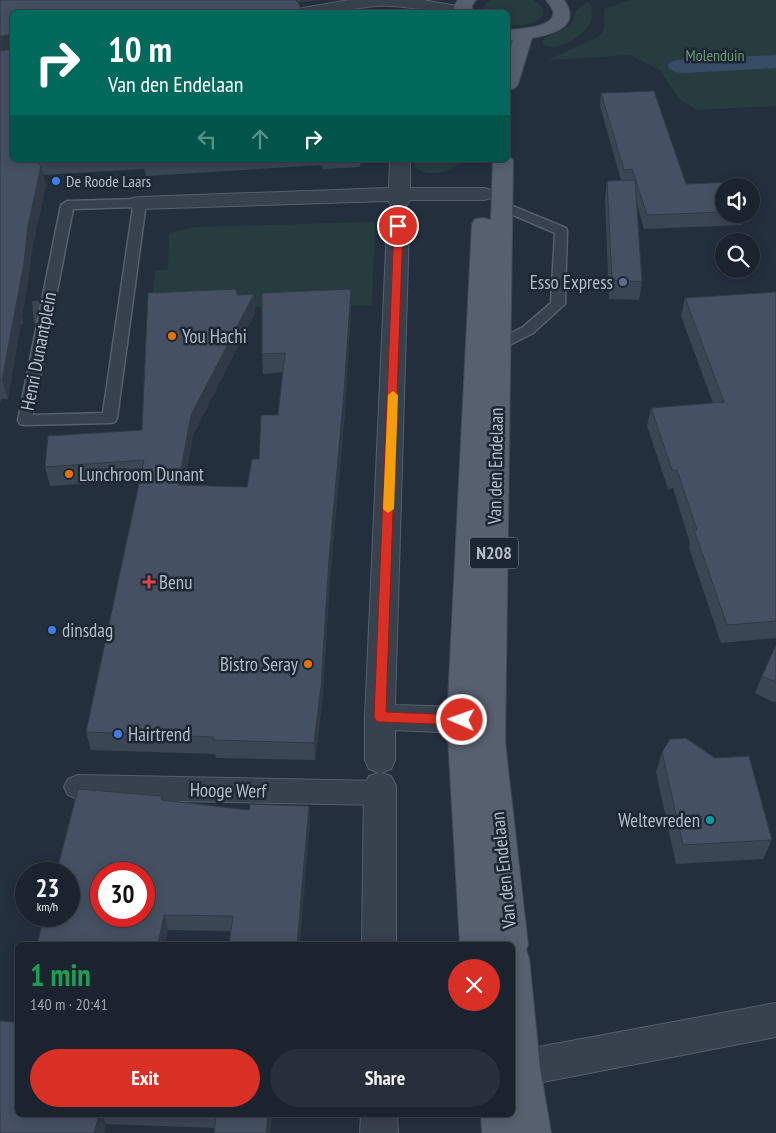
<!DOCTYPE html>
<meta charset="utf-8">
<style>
:root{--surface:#1b232e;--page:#282f3a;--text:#f1f3f6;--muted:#a0a4aa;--line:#39404a;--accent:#d93025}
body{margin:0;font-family:"PT Sans Narrow",sans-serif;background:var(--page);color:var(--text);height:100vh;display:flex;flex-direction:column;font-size:19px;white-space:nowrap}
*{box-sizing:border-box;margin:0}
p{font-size:16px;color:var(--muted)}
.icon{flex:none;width:28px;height:28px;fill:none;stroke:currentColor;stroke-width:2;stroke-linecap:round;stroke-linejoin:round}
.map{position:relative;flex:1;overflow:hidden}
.panel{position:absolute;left:15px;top:942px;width:500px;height:175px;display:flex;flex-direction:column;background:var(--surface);border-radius:8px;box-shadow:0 2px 12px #0003,0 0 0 1px var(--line)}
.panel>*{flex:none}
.banner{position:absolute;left:10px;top:10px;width:500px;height:152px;border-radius:8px;box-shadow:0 2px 12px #0003,0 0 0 1px var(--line);background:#00695c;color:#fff;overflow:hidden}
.controls{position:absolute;left:715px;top:178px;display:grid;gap:10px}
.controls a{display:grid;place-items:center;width:45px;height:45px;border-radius:50%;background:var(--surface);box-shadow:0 2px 12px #0003,0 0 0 1px var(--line);font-size:25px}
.speed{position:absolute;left:15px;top:862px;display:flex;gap:10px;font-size:25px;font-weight:700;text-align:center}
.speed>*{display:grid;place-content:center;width:65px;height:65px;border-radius:50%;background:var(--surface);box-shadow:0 2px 12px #0003,0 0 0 1px var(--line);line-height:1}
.speed small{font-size:12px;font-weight:400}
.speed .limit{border:8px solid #d22;background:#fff;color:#111}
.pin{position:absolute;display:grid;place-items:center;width:42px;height:42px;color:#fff;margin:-21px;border:2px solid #fff;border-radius:50%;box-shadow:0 1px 5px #0007}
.me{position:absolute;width:55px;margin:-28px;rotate:272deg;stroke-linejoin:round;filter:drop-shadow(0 0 4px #0008)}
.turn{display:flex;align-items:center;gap:18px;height:105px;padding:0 15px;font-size:22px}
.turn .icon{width:65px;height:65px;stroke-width:2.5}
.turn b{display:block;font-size:35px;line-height:42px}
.lanes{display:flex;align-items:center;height:48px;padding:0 15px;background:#0003;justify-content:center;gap:25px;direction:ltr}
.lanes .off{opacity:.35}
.round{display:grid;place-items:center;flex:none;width:52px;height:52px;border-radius:26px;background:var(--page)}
.overview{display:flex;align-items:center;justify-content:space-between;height:85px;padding:0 15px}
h1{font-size:30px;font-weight:800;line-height:38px;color:#1e9e55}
.button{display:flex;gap:10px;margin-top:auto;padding:10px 15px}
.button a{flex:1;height:58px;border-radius:30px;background:var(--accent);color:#fff;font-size:20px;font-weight:800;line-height:58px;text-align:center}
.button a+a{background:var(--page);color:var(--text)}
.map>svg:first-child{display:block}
.green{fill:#263c3f}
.water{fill:#394c67}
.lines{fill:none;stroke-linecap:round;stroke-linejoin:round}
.pedestrian-tunnel{stroke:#3a4453;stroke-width:22;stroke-dasharray:22 11;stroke-linecap:butt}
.service-casing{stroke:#565f6c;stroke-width:3}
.pedestrian-casing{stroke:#565f6c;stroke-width:2}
.minor-casing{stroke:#565f6c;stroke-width:2}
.primary-casing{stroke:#414a57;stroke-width:2}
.service{fill:#38414e;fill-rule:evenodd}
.pedestrian{fill:#38414e;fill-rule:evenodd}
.minor{fill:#38414e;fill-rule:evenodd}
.primary{fill:#56606e;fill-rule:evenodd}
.wall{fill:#3b4654}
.shaded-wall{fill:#303945}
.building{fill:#455162;stroke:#303945;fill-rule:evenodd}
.route{fill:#d93025;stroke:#8d1f18}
.slow{fill:#f59e0b}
.shop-dot{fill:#3f7fe0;stroke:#1d2633;stroke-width:2}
.service-dot{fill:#5c6f8a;stroke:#1d2633;stroke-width:2}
.food-dot{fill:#e8710a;stroke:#1d2633;stroke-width:2}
.health-dot{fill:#e0444e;stroke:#1d2633;stroke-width:2}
.culture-dot{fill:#0f9aa8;stroke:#1d2633;stroke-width:2}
.labels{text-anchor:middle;stroke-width:5;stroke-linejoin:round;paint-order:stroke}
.far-park-label{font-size:16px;fill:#6b9a76;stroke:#1d2633}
.far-poi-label{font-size:16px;fill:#b4bcc9;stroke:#1d2633;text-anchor:start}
.shield{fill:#1d2633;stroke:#878f9c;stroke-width:1}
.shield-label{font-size:18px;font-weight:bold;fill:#b4bcc9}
.poi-label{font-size:19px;fill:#b4bcc9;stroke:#1d2633;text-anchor:start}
.street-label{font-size:19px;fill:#b4bcc9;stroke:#1d2633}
</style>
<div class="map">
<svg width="776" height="1133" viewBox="0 0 776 1133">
<rect width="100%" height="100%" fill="#242f3e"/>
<path class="green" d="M491,0H534L543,8V15C534,25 521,26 508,25V12H484L483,9L486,3Z
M628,0H776V106L697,110L679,99L660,70L630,55L548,60L598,37L603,30L605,9Z
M587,2L591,5C592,12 593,18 589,25C583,36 552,56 542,42C546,33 561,33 568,26C578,17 570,12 587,2Z
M411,160H465C452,172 419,182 411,160Z
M375,222L372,305L152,309L155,271L168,269L169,233L194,227Z"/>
<path class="water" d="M776,55V68L683,73L675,72L669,68L668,63L676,60Z"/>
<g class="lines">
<path class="pedestrian-tunnel" d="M0,315L46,311"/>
<defs>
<path id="service" d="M140,199L146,203L117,418L115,422L110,423L25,425L20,424L18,420L61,205L67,201ZM133,207L103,413L33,415L73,209Z
M503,202L566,228L567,231L565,304L533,333L498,351L493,349L491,346L493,343L523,327L551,303L555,233L499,209L497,206Z"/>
<path id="pedestrian" d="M78,775L379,781L389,785L393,793L389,801L379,805L78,799L68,795L64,787L68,779Z"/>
<path id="minor" d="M349,0H423L463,7L469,8L472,12C440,16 408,4 376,6C350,8 325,16 299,12L302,8L308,7Z
M390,160H410V188H484L491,190L495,194L491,198L484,200H410L406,206L399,208L392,206L388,201L140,209L132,208L129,203L132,198L140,197L389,188Z
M398,219L406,221L409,226L395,705L462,707L473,711L477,720L473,729L462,733L395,730V760L391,769L381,773L391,776L396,786V945H362L364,786L369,776L379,773L369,769L365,760V717L387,226L390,221Z
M776,1003V1037L522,1086L512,1082V1054L522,1050Z
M361,1115H397L398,1133H360Z"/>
<path id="primary" d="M458,0H476L472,6V12H454V6Z
M546,0H564C582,26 554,34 532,38L518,84L515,88L508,90V57L513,40H508V30C518,29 557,28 553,11C552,7 548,3 546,0Z
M508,155L513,160L505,742L528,945L526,950L529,958L540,1068L551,1133H482L481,1115H512V945H460L447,720L472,224L475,219L483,218L491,220L493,160H508Z"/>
</defs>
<use href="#service" class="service-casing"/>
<use href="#pedestrian" class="pedestrian-casing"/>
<use href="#minor" class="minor-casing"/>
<use href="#primary" class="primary-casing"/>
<use href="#service" class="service"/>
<use href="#pedestrian" class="pedestrian"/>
<use href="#minor" class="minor"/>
<use href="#primary" class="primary"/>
</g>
<path class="wall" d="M0,0L298,4L12,160H361L360,167L323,169L322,165L146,176L144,169L43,175L46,185L33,244L28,281L8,399H1L0,403Z
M601,93L686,184L724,186V214H745L742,225L644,229L637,204L642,282L639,300L609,299L605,200L607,181L621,180L600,106Z
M351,289V308L345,411L330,579L322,704L315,760L216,758L215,754L91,750L86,732L140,480L50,486L45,467L142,430L237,295L254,294L255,313L193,435L184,485L247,487L278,415L283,372L263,374L262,354Z
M776,292V638L721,643L689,548L690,543L673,488L668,489L647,426L651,408L713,403L681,316L685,298Z
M776,645V702H773L755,693L762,676Z
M662,752L772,840L763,859L676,864L656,772Z
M162,796L163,800L249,810L309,806L310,822L231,931L168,930L37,945Z
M18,1115H272L270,1133H214L215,1128L106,1124Z"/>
<path class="shaded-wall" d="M289,0H320L289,5Z
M9,35L12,49L0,55V36Z
M41,166L46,185L33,244L28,281L8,399L2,380L28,226Z
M351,289V308L345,411L330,579L322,704L315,760L314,743Z
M254,294L255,313L193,435L181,504L178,485L191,415Z
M309,806L310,822L300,945H297Z
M164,915L168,930L165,945H158Z
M99,1115H102L106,1124L104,1133H94Z
M268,1115H272L270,1133H266Z"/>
<path class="building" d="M0,0H296L304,12H12V160H35L41,166L28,226L24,263L2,380H0V51L9,49V35L0,36Z
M654,91L686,184L734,182L736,186H724V212L647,215L632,169L624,170L601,93Z
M635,180L642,282L612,280L607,181Z
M236,289L237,295L254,294L191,415L178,485L247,487L252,459H259L261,415H278L285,353L262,354V293L351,289L344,392L329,560L321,686L314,743L213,740V737L86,732L144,460L45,467L48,436L142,430L148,293Z
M776,292V621L727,625L694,530H697L677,470H672L651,408L724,402L685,298Z
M776,645V682L762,676Z
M686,738L715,758L749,756L772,840L683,845L662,752L670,739Z
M78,789L162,796L161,800L249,810L250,804L309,806L297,945H229L233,916L164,915L158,945H37L44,916H69V874H56ZM101,874H144V916H101Z
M18,1017V1115H99L94,1133H0V1021L16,1022Z
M186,1115H268L266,1133H214L216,1116Z"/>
<path class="route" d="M398,223L403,226L386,712L462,715L466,717L468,720L466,724L462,725L380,722L376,721L374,717L394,226Z"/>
<path class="slow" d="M393,391L398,395L394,509L388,513L383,509L388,395Z"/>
<g class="shop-dot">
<circle cx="56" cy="181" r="5"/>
<circle cx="52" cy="630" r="5"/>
<circle cx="118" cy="734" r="5"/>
</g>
<circle class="service-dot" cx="623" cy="282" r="5"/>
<g class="food-dot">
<circle cx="172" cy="336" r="5"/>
<circle cx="69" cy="474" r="5"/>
<circle cx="308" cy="664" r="5"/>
</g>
<path class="health-dot" d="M146.5 574.5h5v5h5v5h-5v5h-5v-5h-5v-5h5z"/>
<circle class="culture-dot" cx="710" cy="820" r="5"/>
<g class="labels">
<g class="far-park-label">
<text x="715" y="61">Molenduin</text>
</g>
<g class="far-poi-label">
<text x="66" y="187">De Roode Laars</text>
</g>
<rect class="shield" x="470" y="537.5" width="48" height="31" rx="4"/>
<g class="shield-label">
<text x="494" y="559">N208</text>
</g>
<g class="poi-label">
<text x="613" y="289" text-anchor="end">Esso Express</text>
<text x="182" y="343">You Hachi</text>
<text x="79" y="481">Lunchroom Dunant</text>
<text x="159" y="589">Benu</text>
<text x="62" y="637">dinsdag</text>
<text x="298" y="671" text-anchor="end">Bistro Seray</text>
<text x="128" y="741">Hairtrend</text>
<text x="700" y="827" text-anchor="end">Weltevreden</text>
</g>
<g class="street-label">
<text transform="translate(38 351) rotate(-79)" y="7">Henri Dunantplein</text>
<text transform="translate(495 466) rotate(-89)" y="7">Van den Endelaan</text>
<text transform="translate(228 790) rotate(1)" y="7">Hooge Werf</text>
<text transform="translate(503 870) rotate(-96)" y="7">Van den Endelaan</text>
</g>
</g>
</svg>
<div class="controls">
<a><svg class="icon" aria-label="sound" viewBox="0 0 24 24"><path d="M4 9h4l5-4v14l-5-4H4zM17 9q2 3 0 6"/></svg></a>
<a><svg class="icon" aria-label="search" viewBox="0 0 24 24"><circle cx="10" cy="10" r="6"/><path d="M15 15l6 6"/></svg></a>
</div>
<div class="speed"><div>23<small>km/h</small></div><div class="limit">30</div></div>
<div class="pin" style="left:398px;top:226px;background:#d93025"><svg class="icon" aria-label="arrive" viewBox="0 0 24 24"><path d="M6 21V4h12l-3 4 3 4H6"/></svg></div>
<svg class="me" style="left:462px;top:720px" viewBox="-20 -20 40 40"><circle r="17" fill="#d93025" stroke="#fff" stroke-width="3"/><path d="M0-11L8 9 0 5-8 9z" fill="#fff"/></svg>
<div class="banner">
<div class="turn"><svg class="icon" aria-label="right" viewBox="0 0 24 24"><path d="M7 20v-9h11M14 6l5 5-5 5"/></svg><div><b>10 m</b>Van den Endelaan</div></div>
<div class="lanes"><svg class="icon off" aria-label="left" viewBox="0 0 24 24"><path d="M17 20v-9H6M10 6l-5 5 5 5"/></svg><svg class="icon off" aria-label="ahead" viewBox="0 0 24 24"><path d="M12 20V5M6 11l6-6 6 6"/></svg><svg class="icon" aria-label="right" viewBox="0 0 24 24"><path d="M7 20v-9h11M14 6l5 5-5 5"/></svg></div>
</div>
<section class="panel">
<div class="overview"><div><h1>1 min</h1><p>140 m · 20:41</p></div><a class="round" style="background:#d93025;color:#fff"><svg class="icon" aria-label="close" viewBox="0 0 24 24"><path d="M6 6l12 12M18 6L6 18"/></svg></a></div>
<div class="button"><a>Exit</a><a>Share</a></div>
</section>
</div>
